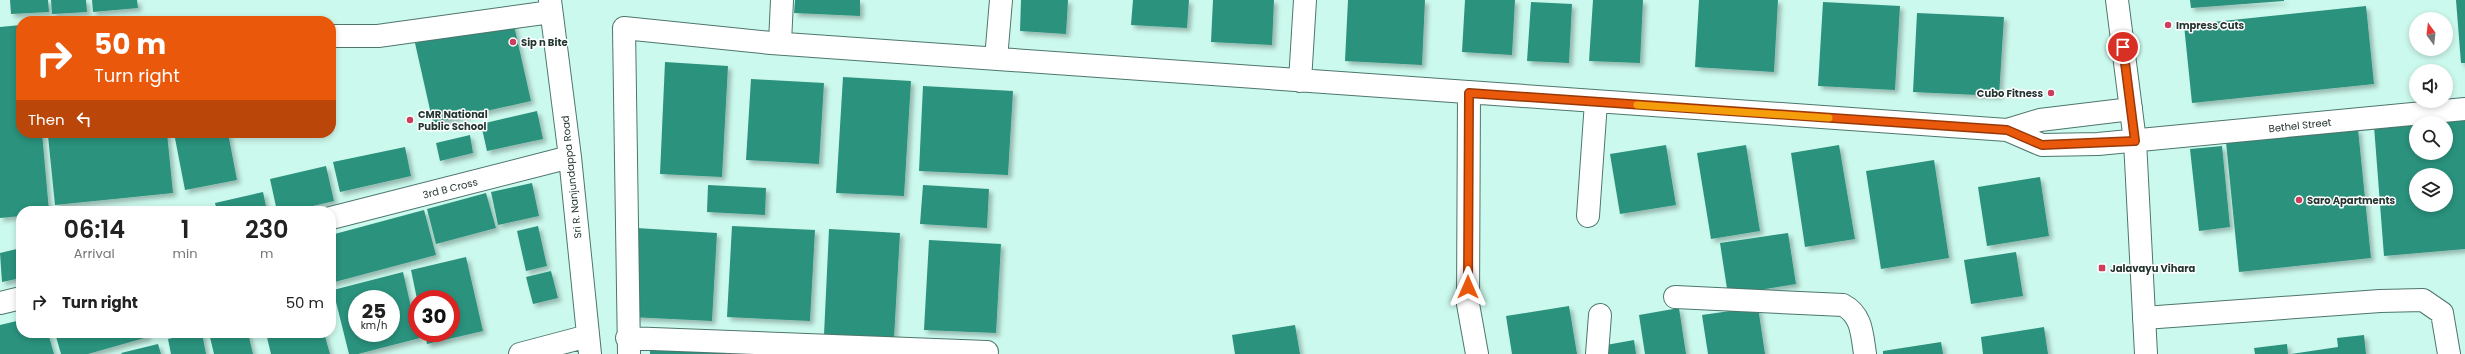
<!DOCTYPE html>
<style>
:root{--surface:#fff;--page:#f6f6f6;--text:#222;--muted:#767676}
body{margin:0;font-family:Poppins,sans-serif;background:var(--page);color:var(--text);height:100vh;display:flex;flex-direction:column;font-size:15px;white-space:nowrap}
*{box-sizing:border-box;margin:0}
p{font-size:13px;color:var(--muted)}
.icon{flex:none;width:22px;height:22px;fill:none;stroke:currentColor;stroke-width:2;stroke-linecap:round;stroke-linejoin:round}
.map{position:relative;flex:1;overflow:hidden}
.details{position:absolute;left:16px;top:206px;width:320px;height:132px;display:flex;flex-direction:column;background:var(--surface);border-radius:16px;box-shadow:0 2px 6px #0003}
.details>*{flex:none}
.top-card{position:absolute;left:16px;top:16px;width:320px;height:122px;border-radius:16px;box-shadow:0 2px 6px #0003;background:#ea580c;color:#fff;overflow:hidden}
.needle{width:26px;rotate:345deg}
.buttons{position:absolute;left:2409px;top:12px;display:grid;gap:8px}
.buttons a{display:grid;place-items:center;width:44px;height:44px;border-radius:50%;background:var(--surface);box-shadow:0 2px 6px #0003;font-size:20px}
.speed{position:absolute;left:348px;top:290px;display:flex;gap:8px;font-size:20px;font-weight:700;text-align:center}
.speed>*{display:grid;place-content:center;width:52px;height:52px;border-radius:50%;background:var(--surface);box-shadow:0 2px 6px #0003;line-height:1}
.speed small{font-size:10px;font-weight:400}
.speed .limit{border:6px solid #d22;background:#fff;color:#111}
.pin{position:absolute;display:grid;place-items:center;width:34px;height:34px;color:#fff;margin:-17px;border:2px solid #fff;border-radius:50%;box-shadow:0 1px 4px #0007}
.me{position:absolute;width:44px;margin:-22px;rotate:0deg;stroke-linejoin:round;filter:drop-shadow(0 0 3px #0008)}
.turn{display:flex;align-items:center;gap:14px;height:84px;padding:0 12px;font-size:18px}
.turn .icon{width:52px;height:52px;stroke-width:2.5}
.turn b{display:block;font-size:28px;line-height:34px}
.then{display:flex;align-items:center;height:38px;padding:0 12px;background:#0003;gap:8px;font-size:15px}
.eta{display:flex;justify-content:space-evenly;align-items:center;height:68px;text-align:center}
.eta b{font-size:24px;font-weight:600;line-height:28px}
ul{padding:0;list-style:none}
li{display:flex;align-items:center;gap:12px;height:56px;padding:0 12px}
li div{flex:1}
li b{display:block;font-size:15px}
li em{font-style:normal}
.map>svg:first-child{display:block}
.building{fill:#2c927d;fill-rule:evenodd;filter:url(#shadow)}
.lines{fill:none;stroke-linecap:round;stroke-linejoin:round}
.minor-casing{stroke:#4d766c;stroke-width:24}
.major-casing{stroke:#4d766c;stroke-width:24}
.minor{stroke:#fff;stroke-width:22}
.major{stroke:#fff;stroke-width:22}
.route-casing{stroke:#983908;stroke-width:10}
.route{stroke:#ea580c;stroke-width:7}
.slow{stroke:#f59e0b;stroke-width:7}
.poi-dot{fill:#cc3d5e;stroke:#fff;stroke-width:1.5}
.labels{text-anchor:middle;stroke-width:3;stroke-linejoin:round;paint-order:stroke}
.poi-label{font-size:10px;font-weight:bold;fill:#243631;stroke:#fff;text-anchor:start}
.street-label{font-size:10px;fill:#243631;stroke:#fff}
</style>
<div class="map">
<svg width="2465" height="354" viewBox="0 0 2465 354">
<defs>
<filter id="shadow"><feDropShadow dx="3.5" dy="3.5" stdDeviation="2" flood-color="#0004"/></filter>
</defs>
<rect width="100%" height="100%" fill="#ccf9ed"/>
<path class="building" d="M10,0H48L49,12L11,14Z
M51,0H86L87,12L52,14Z
M92,0H137L138,8L93,12Z
M795,0H860V16L794,13Z
M1021,0H1068L1066,34L1020,31Z
M1133,0H1189L1187,28L1131,25Z
M1213,0H1274L1272,45L1211,42Z
M1348,0H1425L1422,65L1345,61Z
M1465,0H1515L1512,55L1462,52Z
M1593,0H1643L1640,63L1589,61Z
M1699,0H1778L1774,72L1695,67Z
M2190,0H2284V1L2191,8Z
M2456,0H2465V63H2461Z
M1531,2L1572,4L1569,63L1527,61Z
M1823,2L1900,6L1895,90L1818,86Z
M2366,6L2374,84L2192,103L2184,25Z
M1917,13L2004,17L1999,96L1913,92Z
M513,21L531,101L433,123L415,43Z
M21,25V133H42L49,211H21V216L0,218V27Z
M665,62L728,66L722,177L660,174Z
M843,77L911,81L904,196L836,193Z
M751,79L824,83L819,164L746,160Z
M923,86L1013,91L1008,175L919,171Z
M537,111L543,139L487,151L481,124Z
M2465,119V249L2384,256L2374,126L2416,123V153H2446V123H2426ZM2416,175H2446V205H2416Z
M2358,129L2371,258L2239,272L2226,142Z
M77,133H167L173,193L55,205L48,136Z
M174,133H228L237,180L185,190Z
M470,135L473,153L440,161L436,143Z
M1666,145L1676,205L1620,214L1610,154Z
M1746,145L1760,231L1711,239L1697,153Z
M1839,145L1855,239L1805,247L1791,153Z
M2222,146L2230,227L2199,231L2190,149Z
M405,147L411,176L340,192L333,162Z
M1934,160L1949,258L1881,269L1866,171Z
M326,166L334,201L292,211H277L270,179Z
M2040,177L2049,236L1987,246L1978,187Z
M532,183L539,216L498,225L491,192Z
M708,185L766,188L765,215L707,212Z
M923,185L989,189L987,228L920,224Z
M263,192L267,211H217L215,203Z
M486,193L496,228L436,244L427,209Z
M209,206L210,211H192V210Z
M424,210L436,255L331,283V235Z
M538,226L547,266L526,271L517,231Z
M732,226L815,230L810,321L727,317Z
M636,228L717,233L712,321L631,317Z
M829,229L900,233L894,338L824,335Z
M1788,233L1796,284L1728,295L1720,243Z
M929,240L1001,244L996,333L924,330Z
M21,248V278L2,282L0,253Z
M2016,252L2023,296L1971,304L1964,260Z
M466,257L483,331L427,344L425,333H451V299H417L411,270Z
M551,271L558,298L533,304L526,277Z
M403,272L417,333L420,338L358,354H349L333,290ZM357,299H391V333H357Z
M1569,306L1577,354H1512L1506,316Z
M1758,307L1765,354H1708L1702,315Z
M1679,308L1686,354H1645L1639,315Z
M21,320V333H48L54,354H0V325Z
M1295,325L1300,354H1235L1232,335Z
M2044,327L2048,354H1983L1981,337Z
M55,333H147L148,337L88,354H61Z
M196,333H202L206,354H171L168,339Z
M209,333H248L253,354H214Z
M266,333H324L330,354H271Z
M2364,335L2366,354H2291L2338,347L2337,338Z
M1634,340L1636,354H1607L1606,345Z
M1941,342L1943,354H1883V351Z
M158,344L161,354H122L121,353Z
M2287,344L2288,354H2255L2254,348Z
M650,345L727,348L726,354H650Z"/>
<g class="lines">
<defs>
<path id="minor" d="M550,0L570,157L590,354
M331,36H378L551,12
M780,43L782,0
M996,59L1001,0
M1300,81L1305,0
M1469,93L1468,304L1477,354
M2131,109L2040,120L2007,130L2042,145L2098,144L2465,109
M1588,216L1596,102
M331,218L570,157
M1675,297L1843,305C1862,315 1862,334 1865,354
M0,303L21,298
M2144,318L2380,301L2423,300L2442,313L2449,354
M627,338L987,352
M520,354L588,336
M629,354L624,28L771,43L2007,130
M1597,354L1600,315"/>
<path id="major" d="M2117,0L2135,141L2146,354"/>
</defs>
<use href="#minor" class="minor-casing"/>
<use href="#major" class="major-casing"/>
<use href="#minor" class="minor"/>
<use href="#major" class="major"/>
</g>
<g class="lines">
<defs>
<path id="route" d="M1468,287L1469,93L2007,130L2042,145L2135,141L2123,47"/>
</defs>
<use href="#route" class="route-casing"/>
<use href="#route" class="route"/>
<path class="slow" d="M1637,105L1829,118"/>
</g>
<g class="poi-dot">
<circle cx="2168" cy="25" r="4"/>
<circle cx="513" cy="42" r="4"/>
<circle cx="2051" cy="93" r="4"/>
<circle cx="410" cy="120" r="4"/>
<circle cx="2299" cy="200" r="4"/>
<rect x="2098" y="264" width="8" height="8" rx="2"/>
</g>
<g class="labels">
<g class="poi-label">
<text x="2176" y="29">Impress Cuts</text>
<text x="521" y="46">Sip n Bite</text>
<text x="2043" y="97" text-anchor="end">Cubo Fitness</text>
<text x="418" y="118">CMR National<tspan x="418" dy="12">Public School</tspan></text>
<text x="2307" y="204">Saro Apartments</text>
<text x="2110" y="272">Jalavayu Vihara</text>
</g>
<g class="street-label">
<text transform="translate(2300 125) rotate(-6)" y="4">Bethel Street</text>
<text transform="translate(571 177) rotate(-96)" y="4">Sri R. Nanjundappa Road</text>
<text transform="translate(450 188) rotate(-14)" y="4">3rd B Cross</text>
</g>
</g>
</svg>
<div class="buttons">
<a><svg class="needle" viewBox="-14 -14 28 28"><path d="M0-13l5 13h-10z" fill="#e53935"/><path d="M0 13l5-13h-10z" fill="#767676"/></svg></a>
<a><svg class="icon" aria-label="sound" viewBox="0 0 24 24"><path d="M4 9h4l5-4v14l-5-4H4zM17 9q2 3 0 6"/></svg></a>
<a><svg class="icon" aria-label="search" viewBox="0 0 24 24"><circle cx="10" cy="10" r="6"/><path d="M15 15l6 6"/></svg></a>
<a><svg class="icon" aria-label="layers" viewBox="0 0 24 24"><path d="M12 4l9 5-9 5-9-5zM3 14l9 5 9-5"/></svg></a>
</div>
<div class="speed"><div>25<small>km/h</small></div><div class="limit">30</div></div>
<div class="pin" style="left:2123px;top:47px;background:#d93025"><svg class="icon" aria-label="arrive" viewBox="0 0 24 24"><path d="M6 21V4h12l-3 4 3 4H6"/></svg></div>
<svg class="me" style="left:1468px;top:287px" viewBox="-20 -20 40 40"><path d="M0-17L14 15 0 8-14 15z" fill="#ea580c" stroke="#fff" stroke-width="4"/></svg>
<div class="top-card">
<div class="turn"><svg class="icon" aria-label="right" viewBox="0 0 24 24"><path d="M7 20v-9h11M14 6l5 5-5 5"/></svg><div><b>50 m</b>Turn right</div></div>
<div class="then">Then<svg class="icon" aria-label="left" viewBox="0 0 24 24"><path d="M17 20v-9H6M10 6l-5 5 5 5"/></svg></div>
</div>
<section class="details">
<div class="eta">
<div><b>06:14</b><p>Arrival</p></div>
<div><b>1</b><p>min</p></div>
<div><b>230</b><p>m</p></div>
</div>
<ul>
<li><svg class="icon" aria-label="right" viewBox="0 0 24 24"><path d="M7 20v-9h11M14 6l5 5-5 5"/></svg><div><b>Turn right</b></div><em>50 m</em></li>
</ul>
</section>
</div>
